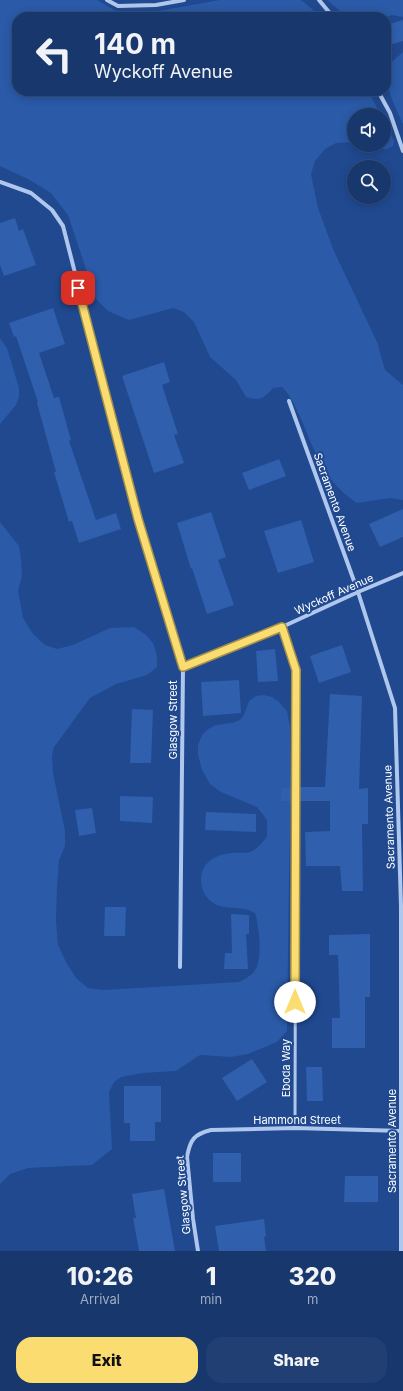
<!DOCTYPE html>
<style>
:root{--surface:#18376c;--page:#213f72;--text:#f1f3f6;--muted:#9facc2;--line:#36517f;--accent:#fadc71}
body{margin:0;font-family:Inter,sans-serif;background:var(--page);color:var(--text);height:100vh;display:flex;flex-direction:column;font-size:15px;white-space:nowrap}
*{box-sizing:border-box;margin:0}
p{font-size:13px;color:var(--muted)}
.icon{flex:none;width:22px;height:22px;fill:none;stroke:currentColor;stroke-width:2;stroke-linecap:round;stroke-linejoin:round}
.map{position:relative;height:1251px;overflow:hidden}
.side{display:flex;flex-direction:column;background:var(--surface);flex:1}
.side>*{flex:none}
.hud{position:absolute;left:12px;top:12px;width:379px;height:84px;border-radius:16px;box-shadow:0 2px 10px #0003,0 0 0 1px var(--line);background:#18376c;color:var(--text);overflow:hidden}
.buttons{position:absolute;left:347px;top:108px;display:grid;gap:8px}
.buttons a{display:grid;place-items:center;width:44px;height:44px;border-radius:50%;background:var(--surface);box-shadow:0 2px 10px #0003,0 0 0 1px var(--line);font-size:20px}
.pin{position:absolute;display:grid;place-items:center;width:34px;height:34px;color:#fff;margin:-17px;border-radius:8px;box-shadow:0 2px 6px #0006}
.me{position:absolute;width:44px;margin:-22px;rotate:0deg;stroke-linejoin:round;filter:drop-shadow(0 0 3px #0008)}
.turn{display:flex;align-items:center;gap:14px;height:84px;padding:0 16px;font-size:18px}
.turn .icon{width:52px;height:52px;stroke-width:2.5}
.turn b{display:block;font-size:28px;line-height:34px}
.eta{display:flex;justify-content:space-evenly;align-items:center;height:68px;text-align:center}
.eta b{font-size:24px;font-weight:800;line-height:28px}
.cta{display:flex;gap:8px;margin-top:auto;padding:8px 16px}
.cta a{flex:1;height:46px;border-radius:16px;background:var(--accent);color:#111;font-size:16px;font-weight:800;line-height:46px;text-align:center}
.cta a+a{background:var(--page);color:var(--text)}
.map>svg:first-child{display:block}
.green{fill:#2a5aa8}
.building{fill:#305fad}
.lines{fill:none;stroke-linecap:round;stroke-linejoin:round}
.service{stroke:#b0c7ed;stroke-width:3}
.minor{stroke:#b0c7ed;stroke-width:4}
.route-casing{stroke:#a28f49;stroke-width:10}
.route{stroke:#fadc71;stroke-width:7}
.labels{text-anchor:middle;stroke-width:4;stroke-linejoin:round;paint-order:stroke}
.street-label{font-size:11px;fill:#fff;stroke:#204990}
</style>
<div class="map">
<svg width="403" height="1251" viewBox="0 0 403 1251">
<rect width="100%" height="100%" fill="#204990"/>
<path class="green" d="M0,0H97L116,11L125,12L158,11L220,0H300L305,3L321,17H17V91H368L381,115H354V142L336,143L325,149L315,161L311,174L318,208L333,249L377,342L385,370L403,385V500L390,498L357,503C325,482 316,455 302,421C296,409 292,397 282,387L273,388C263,399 260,401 246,397L236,380L210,357L194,322L184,312L173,308L129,320L108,311L96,299L68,215L51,193L28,179L0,166Z
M327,0H403V17L392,15L386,17H349L340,11Z
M403,52V124C397,111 383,83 388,69C391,62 397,57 403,52Z
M384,121L394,141L393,146L385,150L376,145H384Z
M0,338L7,348L19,388V397L16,405L0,424Z
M0,522L19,546L21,560L22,576L18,590L23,618L33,634L45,645L57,649L73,645L110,628L134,627L146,635L153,643L157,656V667L147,675L116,684L90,698L54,747L52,756L53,773L65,831V846L59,860L57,887L56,921L58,945L67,964L77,979L88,988L104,990L239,982C245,979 255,974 257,966C262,954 259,926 255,913C242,905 224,911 212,902C204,896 202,890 201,881C201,862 215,855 231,853C237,852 244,854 250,852C258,849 262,843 267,836V820L257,807L221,792L210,784L202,770L198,755V745L202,735L208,729L216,725L232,723L240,720L244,715L249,701L256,696L264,695L272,697L279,702L287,711L290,727L291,787L289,874L287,1031L277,1042L248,1054L231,1057L200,1055L176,1071L142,1073L121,1077L114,1082L109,1092L112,1149L92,1165L28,1168L10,1174L0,1184Z"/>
<path class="building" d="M403,20V41L386,46V25Z
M15,218L19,231L23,229L36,265L4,276L0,265V223Z
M53,308L65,344L39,353L54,398L59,397L71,440L69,441L96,520L116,513L121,529L79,543L72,521L69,522L54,472H56L37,403L38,402L16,336L14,337L9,323Z
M164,362L170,382L162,385L178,434L174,435L184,463L154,473L122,376Z
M279,459L286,476L249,490L242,473Z
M403,509V537L380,547L369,524Z
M211,512L226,557L218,560L234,605L207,614L192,568L191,569L177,523Z
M301,520L314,562L278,573L264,531Z
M342,645L351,672L319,683L310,656Z
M275,649L278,681L258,682L256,651Z
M239,680L241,713L203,716L201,682Z
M330,694L362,696L359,789L368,788V824H362L363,891H342L340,866H306L305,832L330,831V801H299V787H325Z
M132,709L153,710L151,763H130Z
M293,787V801H281V788Z
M120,796L153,797L152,823L120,821Z
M92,808L96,833L79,836L75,810Z
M206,812L256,814V832L205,830Z
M105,907H126L125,936H104Z
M231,914L249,915V934H246L248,969H224L225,953H232Z
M370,934V997H365V1048H332V1018H340L338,955H329V935Z
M252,1059L267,1082L237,1101L222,1078Z
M306,1067H322L323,1101H307Z
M124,1086H161V1122H155V1141H130V1123H124Z
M213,1153H241V1182H213Z
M345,1176H378V1202H344Z
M164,1189L175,1251H139L133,1218H136L132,1194Z
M264,1219L266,1236L264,1237L266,1251H219L215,1226Z"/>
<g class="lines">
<path class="service" d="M282,627L296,670L295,1128"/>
<path class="minor" d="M107,0L118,6L156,5L184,0
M319,0L333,17
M378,91L390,113L403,151
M0,182L31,193L52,210L63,226L138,519L183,667L180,967
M289,401L358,592L395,708L401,906V1251
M183,667L282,627L358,592L403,573
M198,1251L193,1219L187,1157C190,1140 194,1134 211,1130L295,1128L403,1131"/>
</g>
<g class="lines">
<defs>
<path id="route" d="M78,288L138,519L183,667L282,627L296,670L295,1002"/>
</defs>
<use href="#route" class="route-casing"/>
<use href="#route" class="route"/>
</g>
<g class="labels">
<g class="street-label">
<text transform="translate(335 502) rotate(70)" y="4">Sacramento Avenue</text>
<text transform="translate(334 594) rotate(-24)" y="4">Wyckoff Avenue</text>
<text transform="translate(173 720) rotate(-90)" y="4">Glasgow Street</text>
<text transform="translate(389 817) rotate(-92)" y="4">Sacramento Avenue</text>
<text transform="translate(286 1068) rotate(-90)" y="4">Eboda Way</text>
<text x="297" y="1124">Hammond Street</text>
<text transform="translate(392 1141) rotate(-90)" y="4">Sacramento Avenue</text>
<text transform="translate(183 1195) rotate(-95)" y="4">Glasgow Street</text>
</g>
</g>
</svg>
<div class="buttons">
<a><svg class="icon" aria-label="sound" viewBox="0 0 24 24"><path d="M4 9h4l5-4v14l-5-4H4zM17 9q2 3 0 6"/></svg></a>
<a><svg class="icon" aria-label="search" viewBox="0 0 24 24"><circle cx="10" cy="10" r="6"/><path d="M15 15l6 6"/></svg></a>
</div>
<div class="pin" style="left:78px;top:288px;background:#d93025"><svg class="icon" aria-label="arrive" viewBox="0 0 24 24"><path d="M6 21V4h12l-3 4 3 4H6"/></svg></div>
<svg class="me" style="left:295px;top:1002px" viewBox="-20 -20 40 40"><circle r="19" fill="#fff"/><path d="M0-13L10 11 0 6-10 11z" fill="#fadc71"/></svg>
<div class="hud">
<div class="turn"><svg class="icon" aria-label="left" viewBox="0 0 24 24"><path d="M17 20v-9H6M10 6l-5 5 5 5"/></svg><div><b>140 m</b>Wyckoff Avenue</div></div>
</div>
</div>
<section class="side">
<div class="eta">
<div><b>10:26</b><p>Arrival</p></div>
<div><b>1</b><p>min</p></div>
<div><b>320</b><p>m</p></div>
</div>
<div class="cta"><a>Exit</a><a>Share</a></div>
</section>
